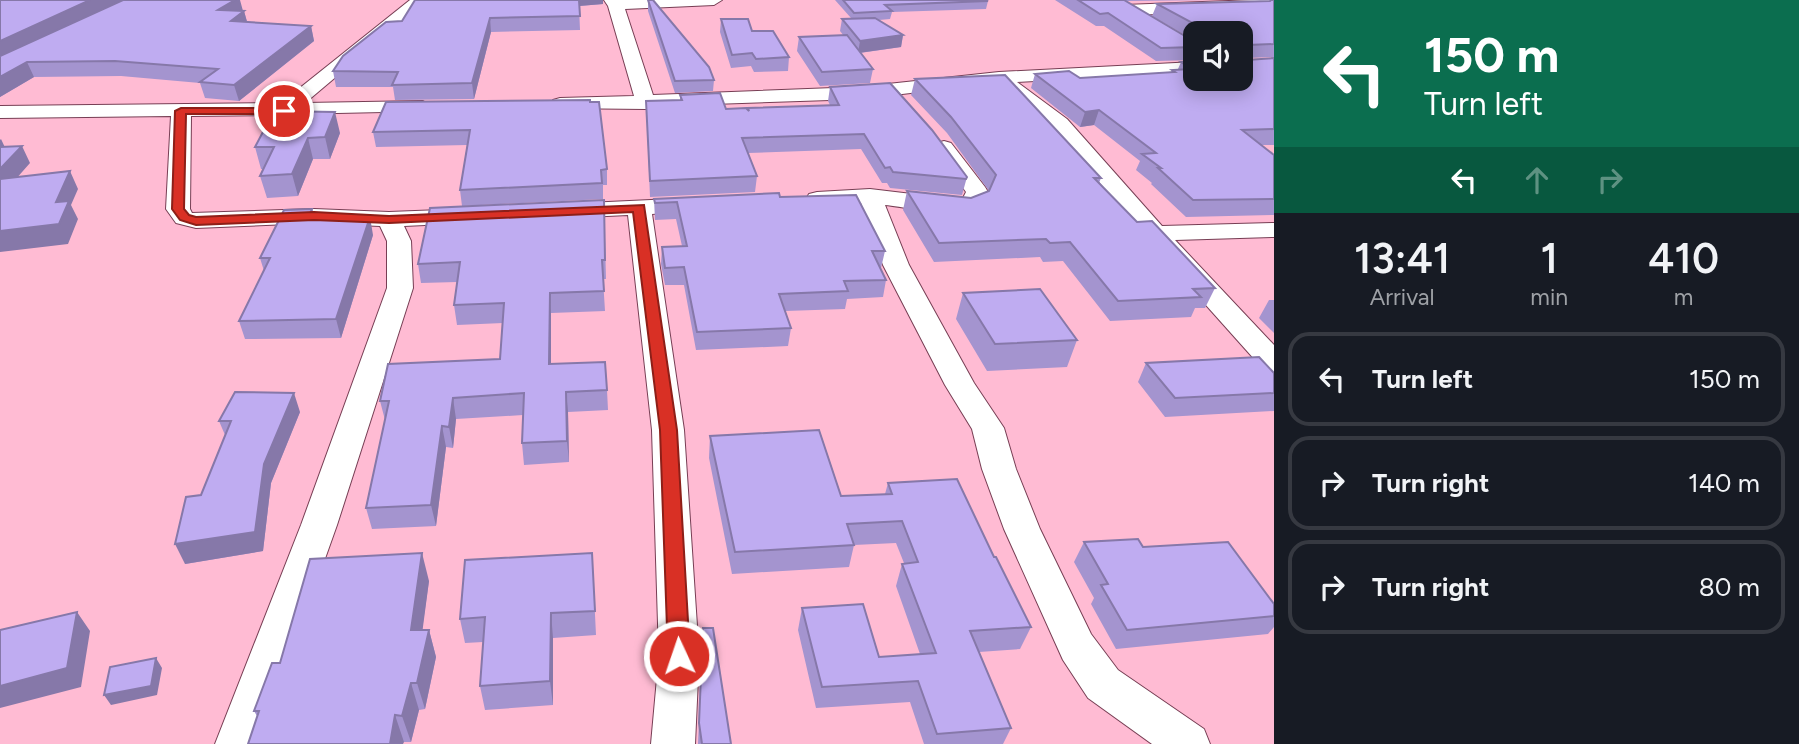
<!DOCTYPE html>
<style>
:root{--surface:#171b24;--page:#20242c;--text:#f1f3f6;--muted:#9ea1a6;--line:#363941}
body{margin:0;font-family:Figtree,sans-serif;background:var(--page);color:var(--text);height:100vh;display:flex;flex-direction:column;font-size:26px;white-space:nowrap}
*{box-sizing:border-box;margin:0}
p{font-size:23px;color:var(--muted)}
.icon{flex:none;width:38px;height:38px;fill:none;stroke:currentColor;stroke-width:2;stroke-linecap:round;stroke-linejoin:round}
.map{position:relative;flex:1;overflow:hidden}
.details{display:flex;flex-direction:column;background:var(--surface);width:525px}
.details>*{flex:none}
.banner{background:#0b6e4f;color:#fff;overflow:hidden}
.buttons{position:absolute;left:1183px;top:21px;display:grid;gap:14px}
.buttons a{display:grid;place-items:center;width:70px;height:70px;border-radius:14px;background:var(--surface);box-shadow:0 4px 18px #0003;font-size:35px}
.pin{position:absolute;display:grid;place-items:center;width:60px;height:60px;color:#fff;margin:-30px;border:4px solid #fff;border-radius:50%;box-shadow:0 2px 7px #0007}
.me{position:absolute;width:77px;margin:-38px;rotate:357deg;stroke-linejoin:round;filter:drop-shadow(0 0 5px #0008)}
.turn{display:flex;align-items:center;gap:24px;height:147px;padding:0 35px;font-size:32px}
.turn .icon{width:91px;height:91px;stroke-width:2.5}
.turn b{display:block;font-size:49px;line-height:60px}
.lanes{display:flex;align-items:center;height:66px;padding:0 35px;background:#0003;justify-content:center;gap:35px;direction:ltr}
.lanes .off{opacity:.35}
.eta{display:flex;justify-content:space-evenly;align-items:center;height:119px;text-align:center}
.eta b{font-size:42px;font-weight:600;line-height:49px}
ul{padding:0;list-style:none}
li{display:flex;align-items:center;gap:21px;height:94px;margin:0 14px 10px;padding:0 21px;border:4px solid var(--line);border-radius:21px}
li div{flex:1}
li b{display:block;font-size:26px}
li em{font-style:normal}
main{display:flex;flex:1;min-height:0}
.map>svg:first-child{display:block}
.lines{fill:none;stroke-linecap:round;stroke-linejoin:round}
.minor-casing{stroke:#773e54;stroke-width:2}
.minor{fill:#fff;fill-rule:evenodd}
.wall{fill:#a494cf}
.shaded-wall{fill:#8678a9}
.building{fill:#bfacf1;stroke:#8678a9;stroke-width:2}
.route{fill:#d93025;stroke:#8d1f18;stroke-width:2}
</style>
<main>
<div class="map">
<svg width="1274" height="744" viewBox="0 0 1274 744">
<rect width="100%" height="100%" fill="#ffbbd3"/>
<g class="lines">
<defs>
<path id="minor" d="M410,0H427L305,103L423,101L433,107L430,111L291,114L283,117L276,115L191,116L190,209L192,213L314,209L389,212L467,209L475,211L479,216L475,221L467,223L404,226L411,241L413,288L337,525L259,744H215L301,525L387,288V241L380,226L314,223L196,228L176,223L166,209L171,116L0,118V106L281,103Z
M604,0H722L714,5L625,9L653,95L860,87L999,72L1195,62V72L1017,82L1067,119L1162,226L1274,223V237L1175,240L1274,345V372L1264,370L1146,238L1053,127L995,83L860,99L653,106L646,109L553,108L550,104L553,100L560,98L634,96L608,6Z
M1255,0H1272L1274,5L1264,11L1124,15L1116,10L1124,5Z
M944,141L951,143L985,187L988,192C987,197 987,203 983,207C966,221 907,207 885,205L909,265L974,383L1004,428L1016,469L1040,529L1091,634L1118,670L1204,729L1210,744H1152L1088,698L1063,660L1004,529L982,469L972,429L945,385L883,265L861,203L809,204L806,199L809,194L817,192L870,189L962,200L966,192L934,147L937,143Z
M694,198L702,200L706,205L702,210L652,214L684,430L699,656L695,744H651L659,656L652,430L628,215L565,218L557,216L553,211L557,206L565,204Z"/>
</defs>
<use href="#minor" class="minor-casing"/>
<use href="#minor" class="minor"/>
</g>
<path class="wall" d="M0,0L244,11L247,22L311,26L314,41L239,101L205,98L200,83L121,76L34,77L0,97Z
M415,0H603V4L579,6L580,30L491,32L474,99L395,100L393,87H336L333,71L402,21Z
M648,0L714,80L713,91L675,93L648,11Z
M835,0H986L988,1L986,9L892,12L890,19L879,20L903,35L901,47L860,53L873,69L870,83L820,86L797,51L799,37L844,36L840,31L842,19L851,18Z
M1055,0H1211L1126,1L1195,42V60L1156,61L1104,26H1096Z
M1274,0V57L1246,58L1247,60L1274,58V145H1261L1274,155V215L1186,217L1151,184L1152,183L1136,170L1140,161L1094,125L1080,127L1031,88L1035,74L1080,78L1171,72L1172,70L1178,69L1181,62L1195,61V79L1241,33H1195V41L1152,16L1157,4L1270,1Z
M721,19L752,31L789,57L788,71L754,72L751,66L731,68L720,32Z
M915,79L1101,178L1099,183L1137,222L1215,288L1205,308H1195L1191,317L1110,321L1063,261L1043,262L1040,257L934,262L903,210L907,191L971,198L989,191L947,133L911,95Z
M830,87L967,177L962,195L890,188L887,183H882L861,149L748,153L757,176L755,192L650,197L646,101L680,100V95L726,109L748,110L830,105L828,101Z
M590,102L607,169V185H603V199L462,206L460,190L467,145L376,147L373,132Z
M340,133L330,159H313L298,196L267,198L260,176L263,169H261L255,147Z
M780,197L885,251L881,268H880L886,280L883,297L847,299L845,309L785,311L791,328L788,346L696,350L684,285H665L661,264L662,247L682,246L676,219L655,220L654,199Z
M604,200L606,279H603L605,311L551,313V364L607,390L608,410L568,412L569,462L524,465L522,443L523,415L456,419L453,448L446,447L436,526L372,529L366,508L385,420L380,401L500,359L503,323L457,325L454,305L457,282L421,283L418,264Z
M312,209L315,219L373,235L341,338L245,339L239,321L264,271L260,258Z
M963,293L1077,340L1067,367L987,371L956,319Z
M1269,300H1274V333L1259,318Z
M1146,363L1274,373V411L1165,417L1138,382Z
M300,412L271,483L263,551L185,564L201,495L225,435L219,421Z
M710,436L841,496L885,494L888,483L994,557L1031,627L1020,649L979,652L1011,728L1003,744H924L910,702L816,708L798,630L802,608L879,657L920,654L896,586L902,564L904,563L896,543L854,545L849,567L732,574L709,458Z
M1084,542L1143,547L1274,604V627L1268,634L1116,649L1091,604L1094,598L1074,562Z
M592,553L596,635L553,638V705L485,710L480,686L483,642L465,643L460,619Z
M429,581L422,630H429L436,657L425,709L419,710L411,742H404L257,716L254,711L280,663Z
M703,628L731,744H698Z"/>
<path class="shaded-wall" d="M90,0H125L0,59V41Z
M235,0H240L243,11L218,10Z
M579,0H603V4L579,6Z
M244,11L248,25L231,21Z
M490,18L491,32L474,99L472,83Z
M311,26L314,41L239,101L234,85Z
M903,35L901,47L858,53L860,41Z
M27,62L34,77L0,97V77Z
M1099,110L1094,125L1080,127L1085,112Z
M335,112L340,133L330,159L325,137Z
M308,138L313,159L298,196L292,174Z
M1,139L9,156L0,162V140Z
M22,146L30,163L0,197V169Z
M70,171L78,189L71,205L78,219L68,244L0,252V231L56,202Z
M312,209L317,226L308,219Z
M370,217L373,235L341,338L336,319Z
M550,293L551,313V385L549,364Z
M566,392L568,412L569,462L567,441Z
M294,393L300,412L271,483L263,551L185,564L175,544L264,464Z
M453,398L456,419L453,448L449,427Z
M442,426L446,447L436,526L431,505Z
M422,553L429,581L419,657L411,630Z
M77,612L90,631L81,687L0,708V686Z
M551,613L553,638V705L550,681Z
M429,630L436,657L425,709L417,683Z
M156,658L162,668L157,695L111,705L104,695Z
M411,683L419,710L411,742L402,716Z
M395,715L404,742L403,744H390Z"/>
<path class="building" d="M0,0H90L0,41Z
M123,0H235L218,10L244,11L231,21L311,26L234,85L200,82L218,69L115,61L27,62L0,77V56Z
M415,0H579L580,16L490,18L472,83L392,85L398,72L333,71L343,56L386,22L402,21Z
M648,0H653L709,67L714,80L675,81Z
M843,0H986L988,1L885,5L892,11L854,13Z
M1078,0H1124L1195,42V47L1161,48L1108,13L1100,14Z
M1271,0H1274V44L1247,45L1244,47V57L1247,60L1274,58V129L1242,130L1274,155V199L1193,200L1158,168H1161L1142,154L1156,153L1099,110L1085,112L1035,74L1069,71L1080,78L1175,72L1172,70L1192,69L1181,62L1195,61V79H1241V33H1202V28L1157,4L1270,1Z
M875,18L903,35L860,41L842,19Z
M721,19H748L752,31H773L789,57L756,59L752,53L732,55Z
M847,35L873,69L822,72L799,37Z
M1005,75L1101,178H1094L1137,222L1152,221L1215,288L1193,289L1201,297L1118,301L1070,242L1050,243L1046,239L939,243L907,191L971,198L989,191L996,175L951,117L915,79Z
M890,83L932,130L967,177L966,179L893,172L890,167L885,168L864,134L742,138L757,176L650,181L646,101L682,100L680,95L720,93L726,109L746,108L749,111L748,108L839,105L830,87Z
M590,100V102H599L607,169L601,170L602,183L460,190L470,130L373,132L386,102Z
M274,111L335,112L325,137L308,138L292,174L260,176L274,147H255Z
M22,146L0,169V147Z
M70,171L56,202L69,201L59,224L0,231V179Z
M779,193L780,197L856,195L885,251H872L886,280L844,281L848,291L779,294L791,328L697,332L684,267L665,268L662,247L687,246L677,202L655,203L654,199Z
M604,200L605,260H602L604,291L550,293L549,364L605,362L607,390L566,392L567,441L522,443L524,393L453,398L449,427L442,426L431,505L366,508L389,401H380L388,364L500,359L504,303L454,305L460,262L418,264L430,208Z
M312,209L308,219L370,217L336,319L239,321L270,258H260L284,210Z
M1040,289L1077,340L995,344L963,293Z
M1259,357L1274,373V393L1175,398L1146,363Z
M235,392L294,393L264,464L255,532L175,544L186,497L201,495L231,421H219Z
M819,430L841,496L892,494L888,483L957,479L994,557H996L1031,627L970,631L1011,728L937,734L918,681L822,687L802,608L863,604L879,657L936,653L902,564L918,562L902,521L847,524L854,545L735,552L710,436Z
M1138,539L1143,547L1228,542L1274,604V616L1127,630L1101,585L1108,584L1084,542Z
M422,553L411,630H429L417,683H411L402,716L395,715L390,744H248L259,711H254L272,663H280L310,559Z
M592,553L595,611L551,613L550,681L480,686L485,617L460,619L465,560Z
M77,612L67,668L0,686V630Z
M703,628H713L731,744H702L699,723Z
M156,658L151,686L104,695L110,667Z"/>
<path class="route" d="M181,108H284L289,111L284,114H186L184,209L189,215L196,217L314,212L389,216L644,205L677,430L690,656L686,663L679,666L671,663L668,656L660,430L633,212L389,223L314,220L196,225L180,220L172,209L175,111Z"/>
</svg>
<div class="buttons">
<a><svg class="icon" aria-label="sound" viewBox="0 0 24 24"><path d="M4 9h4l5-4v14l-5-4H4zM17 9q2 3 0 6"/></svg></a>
</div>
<div class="pin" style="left:284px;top:111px;background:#d93025"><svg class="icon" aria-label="arrive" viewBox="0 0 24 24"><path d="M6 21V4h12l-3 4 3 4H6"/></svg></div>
<svg class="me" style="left:679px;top:656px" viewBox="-20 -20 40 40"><circle r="17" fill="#d93025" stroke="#fff" stroke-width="3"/><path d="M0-11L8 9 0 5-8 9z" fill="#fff"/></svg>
</div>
<section class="details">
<div class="banner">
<div class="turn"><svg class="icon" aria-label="left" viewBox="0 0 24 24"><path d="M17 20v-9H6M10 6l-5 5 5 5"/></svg><div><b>150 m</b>Turn left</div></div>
<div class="lanes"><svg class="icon" aria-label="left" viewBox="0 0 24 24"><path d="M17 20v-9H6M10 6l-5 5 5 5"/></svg><svg class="icon off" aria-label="ahead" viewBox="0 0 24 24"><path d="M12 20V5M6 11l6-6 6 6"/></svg><svg class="icon off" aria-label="right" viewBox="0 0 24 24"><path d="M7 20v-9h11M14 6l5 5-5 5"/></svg></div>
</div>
<div class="eta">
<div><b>13:41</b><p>Arrival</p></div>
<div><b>1</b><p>min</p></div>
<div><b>410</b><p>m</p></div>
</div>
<ul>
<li><svg class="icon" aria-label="left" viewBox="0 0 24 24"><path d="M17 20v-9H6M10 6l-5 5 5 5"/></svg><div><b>Turn left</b></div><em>150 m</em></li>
<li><svg class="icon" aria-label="right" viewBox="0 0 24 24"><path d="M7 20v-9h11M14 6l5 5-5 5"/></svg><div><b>Turn right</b></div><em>140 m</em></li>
<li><svg class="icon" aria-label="right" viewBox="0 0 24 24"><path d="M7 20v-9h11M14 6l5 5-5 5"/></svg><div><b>Turn right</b></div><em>80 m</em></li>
</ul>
</section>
</main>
